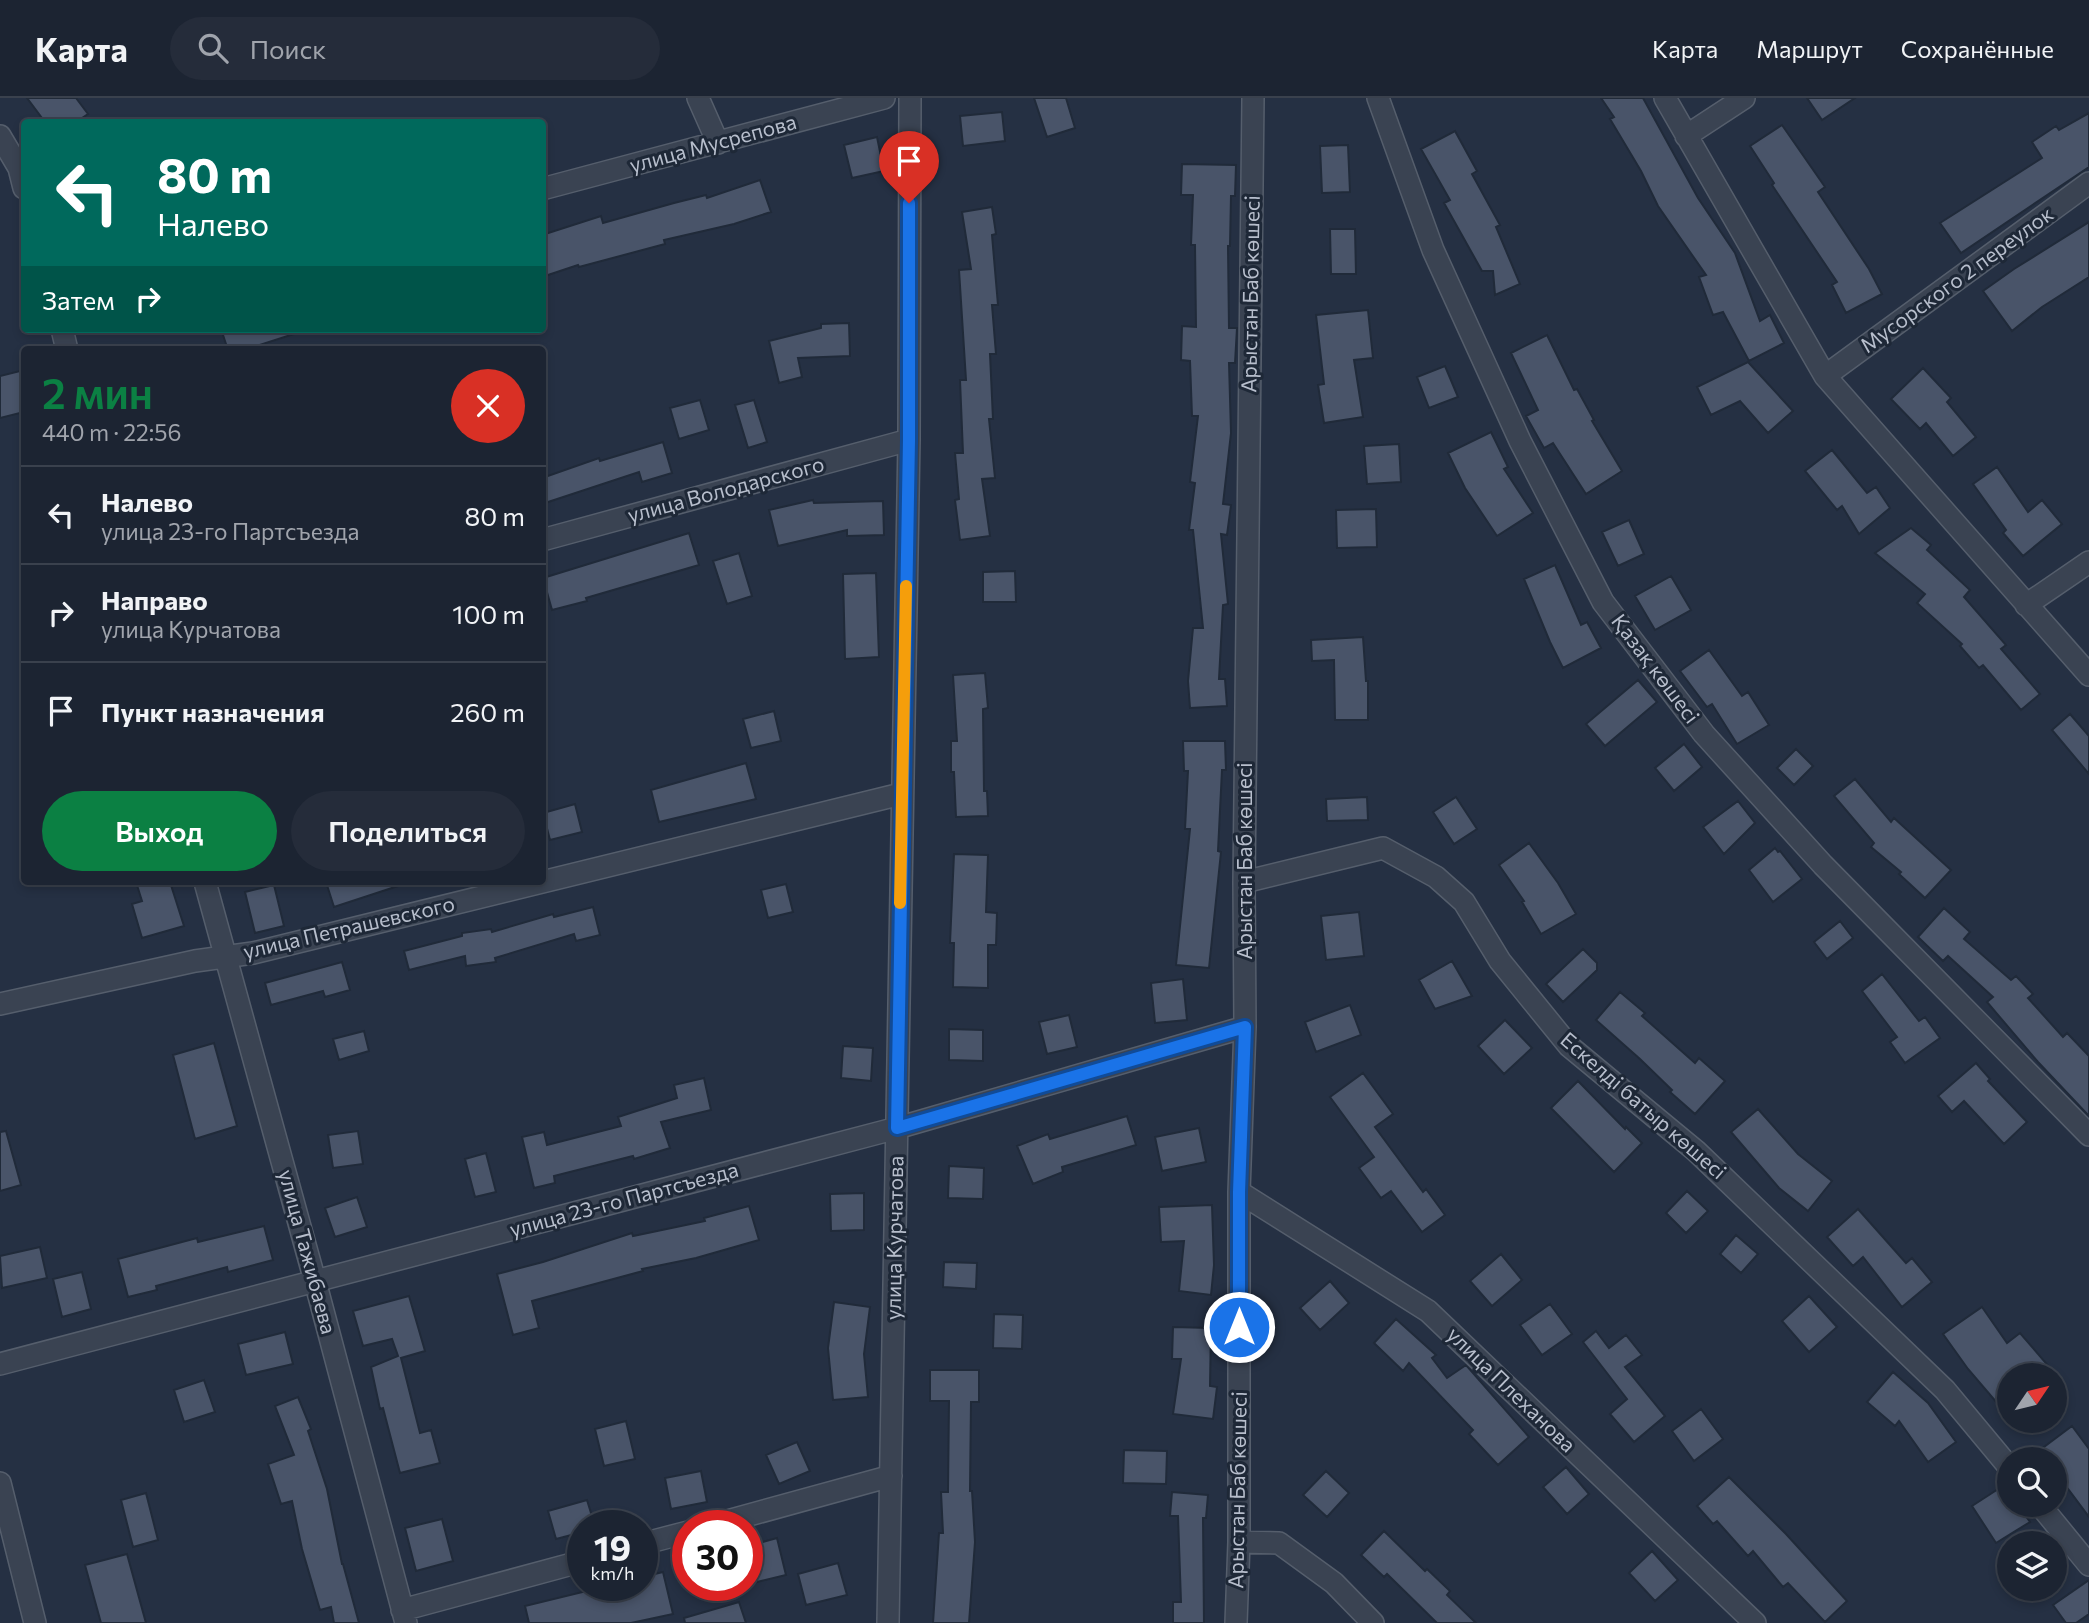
<!DOCTYPE html>
<html lang="ru">
<meta charset="utf-8">
<style>
:root{--surface:#1c2432;--page:#252c3a;--text:#f1f3f6;--muted:#a0a4ac;--line:#3a414d;--accent:#0b8043}
body{margin:0;font-family:Commissioner,sans-serif;background:var(--page);color:var(--text);height:100vh;display:flex;flex-direction:column;font-size:26px;white-space:nowrap}
*{box-sizing:border-box;margin:0}
p{font-size:23px;color:var(--muted)}
.icon{flex:none;width:38px;height:38px;fill:none;stroke:currentColor;stroke-width:2;stroke-linecap:round;stroke-linejoin:round}
.map{position:relative;flex:1;overflow:hidden}
.drawer{position:absolute;left:21px;top:248px;width:525px;height:539px;display:flex;flex-direction:column;background:var(--surface);border-radius:7px;box-shadow:0 4px 10px #0003,0 0 0 2px var(--line)}
.drawer>*{flex:none}
.hud{position:absolute;left:21px;top:21px;width:525px;height:214px;border-radius:7px;box-shadow:0 4px 10px #0003,0 0 0 2px var(--line);background:#00695c;color:#fff;overflow:hidden}
.needle{width:46px;rotate:55deg}
.buttons{position:absolute;left:1997px;top:1265px;display:grid;gap:14px}
.buttons a{display:grid;place-items:center;width:70px;height:70px;border-radius:50%;background:var(--surface);box-shadow:0 4px 10px #0003,0 0 0 2px var(--line);font-size:35px}
.speed{position:absolute;left:567px;top:1412px;display:flex;gap:14px;font-size:35px;font-weight:700;text-align:center}
.speed>*{display:grid;place-content:center;width:91px;height:91px;border-radius:50%;background:var(--surface);box-shadow:0 4px 10px #0003,0 0 0 2px var(--line);line-height:1}
.speed small{font-size:18px;font-weight:400}
.speed .limit{border:10px solid #d22;background:#fff;color:#111}
.pin{position:absolute;display:grid;place-items:center;width:60px;height:60px;color:#fff;margin:-72px -30px;border-radius:50% 50% 50% 0;rotate:-45deg;box-shadow:0 0 7px #0007}
.pin .icon{rotate:45deg}
.me{position:absolute;width:77px;margin:-38px;rotate:0deg;stroke-linejoin:round;filter:drop-shadow(0 0 5px #0008)}
.turn{display:flex;align-items:center;gap:24px;height:147px;padding:0 21px;font-size:32px}
.turn .icon{width:91px;height:91px;stroke-width:2.5}
.turn b{display:block;font-size:49px;line-height:60px}
.then{display:flex;align-items:center;height:66px;padding:0 21px;background:#0003;gap:14px;font-size:26px}
.round{display:grid;place-items:center;flex:none;width:74px;height:74px;border-radius:37px;background:var(--page)}
.overview{display:flex;align-items:center;justify-content:space-between;height:119px;padding:0 21px}
h1{font-size:42px;font-weight:600;line-height:52px;color:var(--accent)}
.action{display:flex;gap:14px;margin-top:auto;padding:14px 21px}
.action a{flex:1;height:80px;border-radius:42px;background:var(--accent);color:#fff;font-size:28px;font-weight:600;line-height:80px;text-align:center}
.action a+a{background:var(--page);color:var(--text)}
ul{padding:0;list-style:none}
li{display:flex;align-items:center;gap:21px;height:98px;padding:0 21px;border-top:2px solid var(--line)}
li div{flex:1}
li b{display:block;font-size:26px}
li em{font-style:normal}
header{display:flex;align-items:center;gap:42px;box-sizing:border-box;height:98px;padding:0 35px;background:var(--surface);border-bottom:2px solid var(--line)}
header strong{font-size:33px}
nav{display:flex;gap:38px;margin-inline-start:auto;font-size:24px}
.search{width:490px;height:63px;background:var(--page);display:flex;align-items:center;gap:18px;box-sizing:border-box;padding:0 24px;border-radius:38px;color:var(--muted);font-size:26px}
.map>svg:first-child{display:block}
.building{fill:#495469;stroke:#202a39;stroke-width:2}
.lines{fill:none;stroke-linecap:round;stroke-linejoin:round}
.minor-casing{stroke:#555e6c;stroke-width:24}
.minor{stroke:#3a4352;stroke-width:21}
.route-casing{stroke:#114b97;stroke-width:18}
.route{stroke:#1a73e8;stroke-width:12}
.slow{stroke:#f59e0b;stroke-width:12}
.labels{text-anchor:middle;stroke-width:6;stroke-linejoin:round;paint-order:stroke}
.street-label{font-size:21px;fill:#b7becc;stroke:#1e2837}
</style>
<header>
<strong>Карта</strong>
<div class="search"><svg class="icon" aria-label="search" viewBox="0 0 24 24"><circle cx="10" cy="10" r="6"/><path d="M15 15l6 6"/></svg>Поиск</div>
<nav><a>Карта</a><a>Маршрут</a><a>Сохранённые</a></nav>
</header>
<div class="map">
<svg width="2089" height="1525" viewBox="0 0 2089 1525">
<rect width="100%" height="100%" fill="#253043"/>
<path class="building" d="M27,0H76L88,16L76,24H45Z
M1034,0H1066L1075,30L1047,39Z
M1601,0H1643L1698,100L1735,155L1760,223L1770,217L1784,245L1749,263L1723,214L1713,217L1699,179L1706,177L1658,108L1641,73L1610,21L1614,19Z
M1807,0H1855L1822,22Z
M1002,14L1005,43L963,48L960,18Z
M2089,15V69L1961,155L1940,125L2042,60L2032,44L2056,28L2059,32Z
M1782,27L1825,89L1818,94L1869,171L1882,196L1846,215L1832,187L1837,184L1772,87L1774,85L1750,48Z
M1455,33L1477,73L1472,76L1500,127L1496,129L1520,186L1495,197L1493,173H1482L1444,105L1450,102L1421,51Z
M877,39L884,73L852,80L844,47Z
M1348,47L1350,94L1322,95L1320,48Z
M1182,66L1236,67L1235,98H1231L1230,148H1228L1229,230H1237L1235,265H1229L1231,335L1223,406L1231,407L1227,437L1221,436L1228,506L1223,507L1219,581H1225L1227,608L1190,610L1188,583L1193,530H1203L1193,432H1189L1195,385L1190,384L1198,318H1192L1190,263L1181,262L1182,228L1196,229L1195,147H1191L1193,97H1181Z
M760,82L771,114L734,126L664,142L665,146L579,169L578,167L542,179V137L601,118L603,125L674,105L706,97L707,100Z
M992,109L996,136L992,137L998,207H992L996,256H990L993,321H989L995,380L982,381L990,438L960,442L955,402L959,401L955,355H963L960,282H966L959,172L971,171L962,114Z
M2089,124V179L2042,209L2012,233L1983,193L2014,171Z
M1330,131H1355L1356,176H1331Z
M1368,212L1373,260L1354,262L1363,319L1324,325L1318,287L1324,286L1316,217Z
M849,225L850,258L798,260L802,279L779,285L769,243L821,230V226Z
M221,231H296L297,235L244,252H228Z
M1547,237L1574,292L1577,291L1594,322L1592,323L1622,373L1586,396L1553,345L1544,350L1526,318L1538,312L1511,255Z
M1748,264L1793,313L1768,335L1740,303L1711,317L1697,289Z
M1445,268L1458,299L1429,310L1417,279Z
M1923,270L1951,300L1947,304L1976,339L1953,358L1926,325L1920,331L1891,301Z
M24,272V314L0,320V278Z
M700,302L709,332L679,341L670,310Z
M754,302L767,344L748,350L735,307Z
M1491,334L1508,369L1504,371L1533,415L1497,438L1465,390L1448,355Z
M663,344L672,375L642,384L639,374L542,406V380L599,360L600,363Z
M1399,346L1401,384L1367,386L1364,348Z
M1832,352L1867,395L1876,389L1890,410L1859,436L1842,408L1837,412L1805,373Z
M1997,369L2028,414L2042,402L2062,426L2023,458L2003,435L2006,432L1973,386Z
M813,402L814,405L883,403L884,437L847,438V432L778,448L769,412Z
M1376,411L1377,449L1337,450L1336,412Z
M1629,422L1644,456L1618,468L1602,434Z
M1911,430L1931,447L1927,452L1970,492L1964,499L2006,547L2001,551L2040,596L2021,612L1983,567L1979,570L1960,548L1962,546L1917,505L1925,496L1875,455Z
M689,435L699,467L586,500L587,503L552,512L543,480Z
M739,455L752,498L727,506L713,463Z
M1555,467L1581,527L1587,524L1601,550L1563,570L1550,544L1524,481Z
M1015,473L1016,504H983V474Z
M876,475L879,559L845,561L843,476Z
M1671,478L1691,512L1655,532L1635,498Z
M1363,539L1366,583H1368V622H1335L1334,562L1312,563L1311,542Z
M1709,552L1742,598L1748,594L1769,627L1737,646L1712,606L1707,609L1680,573Z
M985,575L988,610L983,611L984,693H987L988,718L956,719L954,674H951V643H957L953,577Z
M1638,582L1657,604L1605,648L1586,626Z
M774,613L781,643L751,650L743,621Z
M2070,616L2089,638V676L2052,632Z
M1183,643H1225L1226,672H1222L1218,753L1221,754L1209,870L1176,867L1190,731H1185L1188,673H1184Z
M1684,646L1702,669L1674,693L1655,670Z
M1796,651L1813,668L1794,687L1777,670Z
M746,665L756,701L659,724L651,692Z
M1855,681L1891,724L1894,720L1951,772L1925,800L1899,776L1901,774L1871,749L1874,745L1834,698Z
M1367,699L1368,722L1327,723L1326,701Z
M1456,699L1477,731L1454,746L1433,714Z
M1738,703L1755,725L1724,756L1703,729Z
M575,706L582,734L550,742L543,715Z
M1529,745L1558,785L1576,816L1541,836L1522,804L1524,803L1499,767Z
M1775,750L1778,754L1780,753L1802,781L1773,804L1749,772Z
M954,756L988,757L986,814L997,815L996,847H988V890L953,889L954,845H950Z
M136,784H170L184,828L142,840L132,806L142,803Z
M326,784H397L398,788L334,809Z
M786,786L793,814L768,820L761,792Z
M274,787L284,828L255,835L245,794Z
M593,809L600,837L576,843L574,836L495,860L496,864L466,868L465,858L409,872L404,853L462,838V835L491,831L492,834L553,816L554,819Z
M1944,810L1970,834L1964,841L2011,882L2016,878L2033,896L2028,900L2063,939L2067,935L2089,958V1018L2038,964L1987,904L1993,899L1948,858L1943,863L1918,839Z
M1359,814L1364,858L1326,862L1321,818Z
M1840,823L1853,840L1827,861L1814,844Z
M1583,851L1597,865V872L1563,904L1546,886Z
M1452,863L1472,898L1435,911L1419,882Z
M342,864L350,892L325,899L323,893L271,907L265,885Z
M1882,876L1919,923L1925,919L1940,940L1905,965L1890,944L1897,939L1862,893Z
M1183,881L1187,922L1155,925L1151,885Z
M1620,894L1645,915L1642,918L1695,965L1699,960L1725,983L1695,1016L1670,994L1672,992L1640,961L1596,922Z
M1350,907L1361,937L1316,954L1305,924Z
M1069,917L1077,949L1047,956L1039,924Z
M1505,922L1532,950L1504,976L1478,948Z
M949,931L983,932V963L949,962Z
M364,933L369,953L339,962L333,941Z
M214,945L237,1028L195,1041L173,957Z
M843,948L873,950L871,983L841,980Z
M1976,965L1990,981L1988,983L2027,1024L2004,1046L1964,1003L1952,1014L1938,998Z
M1363,975L1393,1016L1375,1029L1423,1094L1426,1091L1445,1117L1422,1134L1391,1093L1381,1100L1359,1070L1374,1059L1330,999Z
M704,980L711,1012L661,1024L670,1050L634,1061L633,1058L554,1078L555,1085L534,1090L522,1039L544,1034L547,1047L621,1028L618,1019L677,1000L674,987Z
M1578,983L1625,1031L1626,1029L1642,1045L1614,1074L1551,1010Z
M1758,1011L1798,1056L1832,1083L1808,1113L1779,1090L1731,1034Z
M1127,1018L1136,1047L1062,1069L1063,1074L1033,1086L1017,1048L1048,1036L1050,1041Z
M1199,1030L1206,1064L1162,1073L1155,1039Z
M6,1033L21,1087L0,1093V1034Z
M358,1033L363,1066L333,1070L328,1037Z
M486,1055L496,1094L475,1099L465,1061Z
M949,1068L984,1070L983,1101L948,1100Z
M1687,1093L1708,1113L1686,1135L1666,1115Z
M864,1095V1132L831,1133L830,1096Z
M357,1099L367,1129L335,1139L325,1110Z
M1212,1107L1214,1167L1211,1197L1179,1193L1184,1143L1161,1144L1159,1109Z
M749,1108L759,1142L696,1160L642,1171L643,1173L532,1203L539,1230L513,1237L497,1176L543,1164L632,1135L633,1138L705,1123L704,1120Z
M1858,1111L1906,1165L1912,1160L1932,1184L1902,1209L1863,1159L1853,1168L1827,1139Z
M264,1128L273,1162L228,1174L227,1169L156,1188L157,1192L128,1199L118,1161L197,1140L198,1144Z
M1736,1137L1758,1156L1741,1175L1720,1156Z
M40,1149L47,1180L2,1190L0,1158Z
M1501,1156L1522,1182L1492,1208L1470,1183Z
M944,1164L977,1165L976,1191L943,1189Z
M82,1174L91,1211L62,1219L53,1181Z
M1330,1183L1349,1205L1320,1232L1300,1210Z
M409,1198L425,1253L401,1260L420,1335L431,1332L440,1365L400,1375L383,1310L380,1311L371,1269L398,1258L392,1241L363,1248L353,1213Z
M1809,1198L1837,1229L1809,1254L1782,1223Z
M834,1204L870,1209L864,1256L868,1299L833,1302L828,1250Z
M1550,1206L1572,1236L1542,1257L1520,1227Z
M1982,1209L2007,1245L2020,1235L2057,1278H2009V1319L1968,1271L1943,1236Z
M994,1216L1023,1217L1022,1251L993,1250Z
M1396,1221L1436,1257L1432,1260L1447,1280L1466,1267L1529,1339L1498,1367L1469,1336L1473,1332L1409,1265L1403,1273L1374,1245Z
M1173,1229L1211,1230L1210,1288L1217,1289L1213,1321L1173,1316L1181,1261H1172Z
M1596,1233L1609,1250L1626,1237L1642,1257L1625,1269L1665,1318L1634,1344L1610,1316L1627,1301L1583,1244Z
M285,1234L293,1266L246,1277L238,1246Z
M930,1272H979V1304H971L970,1393H972L975,1444L969,1525H933L939,1435H943L941,1394H948L949,1303H930Z
M1893,1274L1928,1305L1956,1344L1928,1364L1899,1323L1895,1328L1867,1304Z
M204,1282L215,1314L184,1324L174,1292Z
M298,1299L311,1331L308,1333L327,1391L342,1466H343L359,1525H334L331,1509L320,1512L302,1451L292,1403L281,1406L268,1366L294,1357L275,1308Z
M1701,1311L1723,1341L1694,1363L1672,1333Z
M626,1323L635,1361L604,1368L595,1331Z
M2072,1328L2089,1351V1419L2054,1372V1362H2047L2040,1352Z
M797,1344L810,1373L779,1386L766,1357Z
M1124,1352L1167,1353L1166,1386L1123,1385Z
M1566,1369L1589,1396L1567,1416L1543,1389Z
M701,1373L707,1404L671,1411L665,1380Z
M1326,1373L1349,1395L1327,1419L1303,1397Z
M1729,1379L1786,1436L1847,1503L1825,1524L1788,1485L1783,1489L1753,1453L1748,1458L1717,1423L1713,1426L1697,1408Z
M2009,1384V1407H2018L2030,1424L1996,1445L1972,1408Z
M1172,1394L1208,1397L1206,1420H1203L1204,1525H1173V1504H1181L1178,1418H1170Z
M146,1395L158,1442L133,1449L121,1402Z
M587,1402L595,1428H583V1434L556,1441L548,1413Z
M442,1421L453,1463L416,1473L405,1430Z
M1384,1433L1425,1473L1427,1471L1450,1493L1447,1497L1476,1525H1437L1387,1476L1384,1479L1361,1457Z
M777,1440L786,1477L757,1484L748,1448Z
M1652,1453L1678,1482L1655,1503L1629,1475Z
M127,1456L146,1525H101L85,1467Z
M838,1465L847,1497L806,1507L798,1476Z
M663,1474L673,1516L631,1525H529L525,1508L607,1488H642V1479Z
M2089,1482V1516L2076,1525H2066L2053,1507Z
M739,1504L746,1525H685L684,1520Z"/>
<g class="lines">
<defs>
<path id="minor" d="M698,0L718,45
M1378,0L1433,152L1520,343L1603,504L1704,636L1823,767L2089,1037
M1665,0L1825,278L2089,577
M0,38L19,70L24,90
M1686,38L1744,0
M542,91L884,0
M62,231L67,252
M1825,278L2089,85
M542,442L909,342
M2026,507L2089,464
M205,784L315,1183L406,1525
M1244,784L1383,750L1436,779L1464,804L1500,863L1569,948L1696,1053L1945,1292L2009,1369
M0,906L195,863L253,855L901,696
M1239,1094L1428,1213L1755,1525
M0,1266L897,1030L1245,929
M0,1385L35,1525
M2040,1407L2089,1467
M709,1428L891,1378
M1239,1444L1279,1445L1334,1485L1373,1525
M642,1446L688,1434
M402,1512L583,1463
M888,1525L909,342L910,0
M1236,1525L1239,1444V1094L1245,929L1244,784L1253,0"/>
</defs>
<use href="#minor" class="minor-casing"/>
<use href="#minor" class="minor"/>
</g>
<g class="lines">
<defs>
<path id="route" d="M909,105V342L897,1030L1245,929L1239,1094V1229"/>
</defs>
<use href="#route" class="route-casing"/>
<use href="#route" class="route"/>
<path class="slow" d="M900,805L906,488"/>
</g>
<g class="labels">
<g class="street-label">
<text transform="translate(713 46) rotate(-15)" y="7">улица Мусрепова</text>
<text transform="translate(1957 182) rotate(-36)" y="7">Мусорского 2 переулок</text>
<text transform="translate(1251 196) rotate(-89)" y="7">Арыстан Баб көшесі</text>
<text transform="translate(726 392) rotate(-15)" y="7">улица Володарского</text>
<text transform="translate(1655 571) rotate(53)" y="7">Қазақ көшесі</text>
<text transform="translate(1245 763) rotate(-90)" y="7">Арыстан Баб көшесі</text>
<text transform="translate(349 830) rotate(-13)" y="7">улица Петрашевского</text>
<text transform="translate(1643 1008) rotate(41)" y="7">Ескелді батыр көшесі</text>
<text transform="translate(624 1102) rotate(-15)" y="7">улица 23-го Партсъезда</text>
<text transform="translate(895 1140) rotate(-89)" y="7">улица Курчатова</text>
<text transform="translate(307 1154) rotate(75)" y="7">улица Тажибаева</text>
<text transform="translate(1511 1292) rotate(44)" y="7">улица Плеханова</text>
<text transform="translate(1238 1392) rotate(-89)" y="7">Арыстан Баб көшесі</text>
</g>
</g>
</svg>
<div class="buttons">
<a><svg class="needle" viewBox="-14 -14 28 28"><path d="M0-13l5 13h-10z" fill="#e53935"/><path d="M0 13l5-13h-10z" fill="#a0a4ac"/></svg></a>
<a><svg class="icon" aria-label="search" viewBox="0 0 24 24"><circle cx="10" cy="10" r="6"/><path d="M15 15l6 6"/></svg></a>
<a><svg class="icon" aria-label="layers" viewBox="0 0 24 24"><path d="M12 4l9 5-9 5-9-5zM3 14l9 5 9-5"/></svg></a>
</div>
<div class="speed"><div>19<small>km/h</small></div><div class="limit">30</div></div>
<div class="pin" style="left:909px;top:105px;background:#d93025"><svg class="icon" aria-label="arrive" viewBox="0 0 24 24"><path d="M6 21V4h12l-3 4 3 4H6"/></svg></div>
<svg class="me" style="left:1239px;top:1229px" viewBox="-20 -20 40 40"><circle r="17" fill="#1a73e8" stroke="#fff" stroke-width="3"/><path d="M0-11L8 9 0 5-8 9z" fill="#fff"/></svg>
<div class="hud">
<div class="turn"><svg class="icon" aria-label="left" viewBox="0 0 24 24"><path d="M17 20v-9H6M10 6l-5 5 5 5"/></svg><div><b>80 m</b>Налево</div></div>
<div class="then">Затем<svg class="icon" aria-label="right" viewBox="0 0 24 24"><path d="M7 20v-9h11M14 6l5 5-5 5"/></svg></div>
</div>
<section class="drawer">
<div class="overview"><div><h1>2 мин</h1><p>440 m · 22:56</p></div><a class="round" style="background:#d93025;color:#fff"><svg class="icon" aria-label="close" viewBox="0 0 24 24"><path d="M6 6l12 12M18 6L6 18"/></svg></a></div>
<ul>
<li><svg class="icon" aria-label="left" viewBox="0 0 24 24"><path d="M17 20v-9H6M10 6l-5 5 5 5"/></svg><div><b>Налево</b><p>улица 23-го Партсъезда</p></div><em>80 m</em></li>
<li><svg class="icon" aria-label="right" viewBox="0 0 24 24"><path d="M7 20v-9h11M14 6l5 5-5 5"/></svg><div><b>Направо</b><p>улица Курчатова</p></div><em>100 m</em></li>
<li><svg class="icon" aria-label="arrive" viewBox="0 0 24 24"><path d="M6 21V4h12l-3 4 3 4H6"/></svg><div><b>Пункт назначения</b></div><em>260 m</em></li>
</ul>
<div class="action"><a>Выход</a><a>Поделиться</a></div>
</section>
</div>
